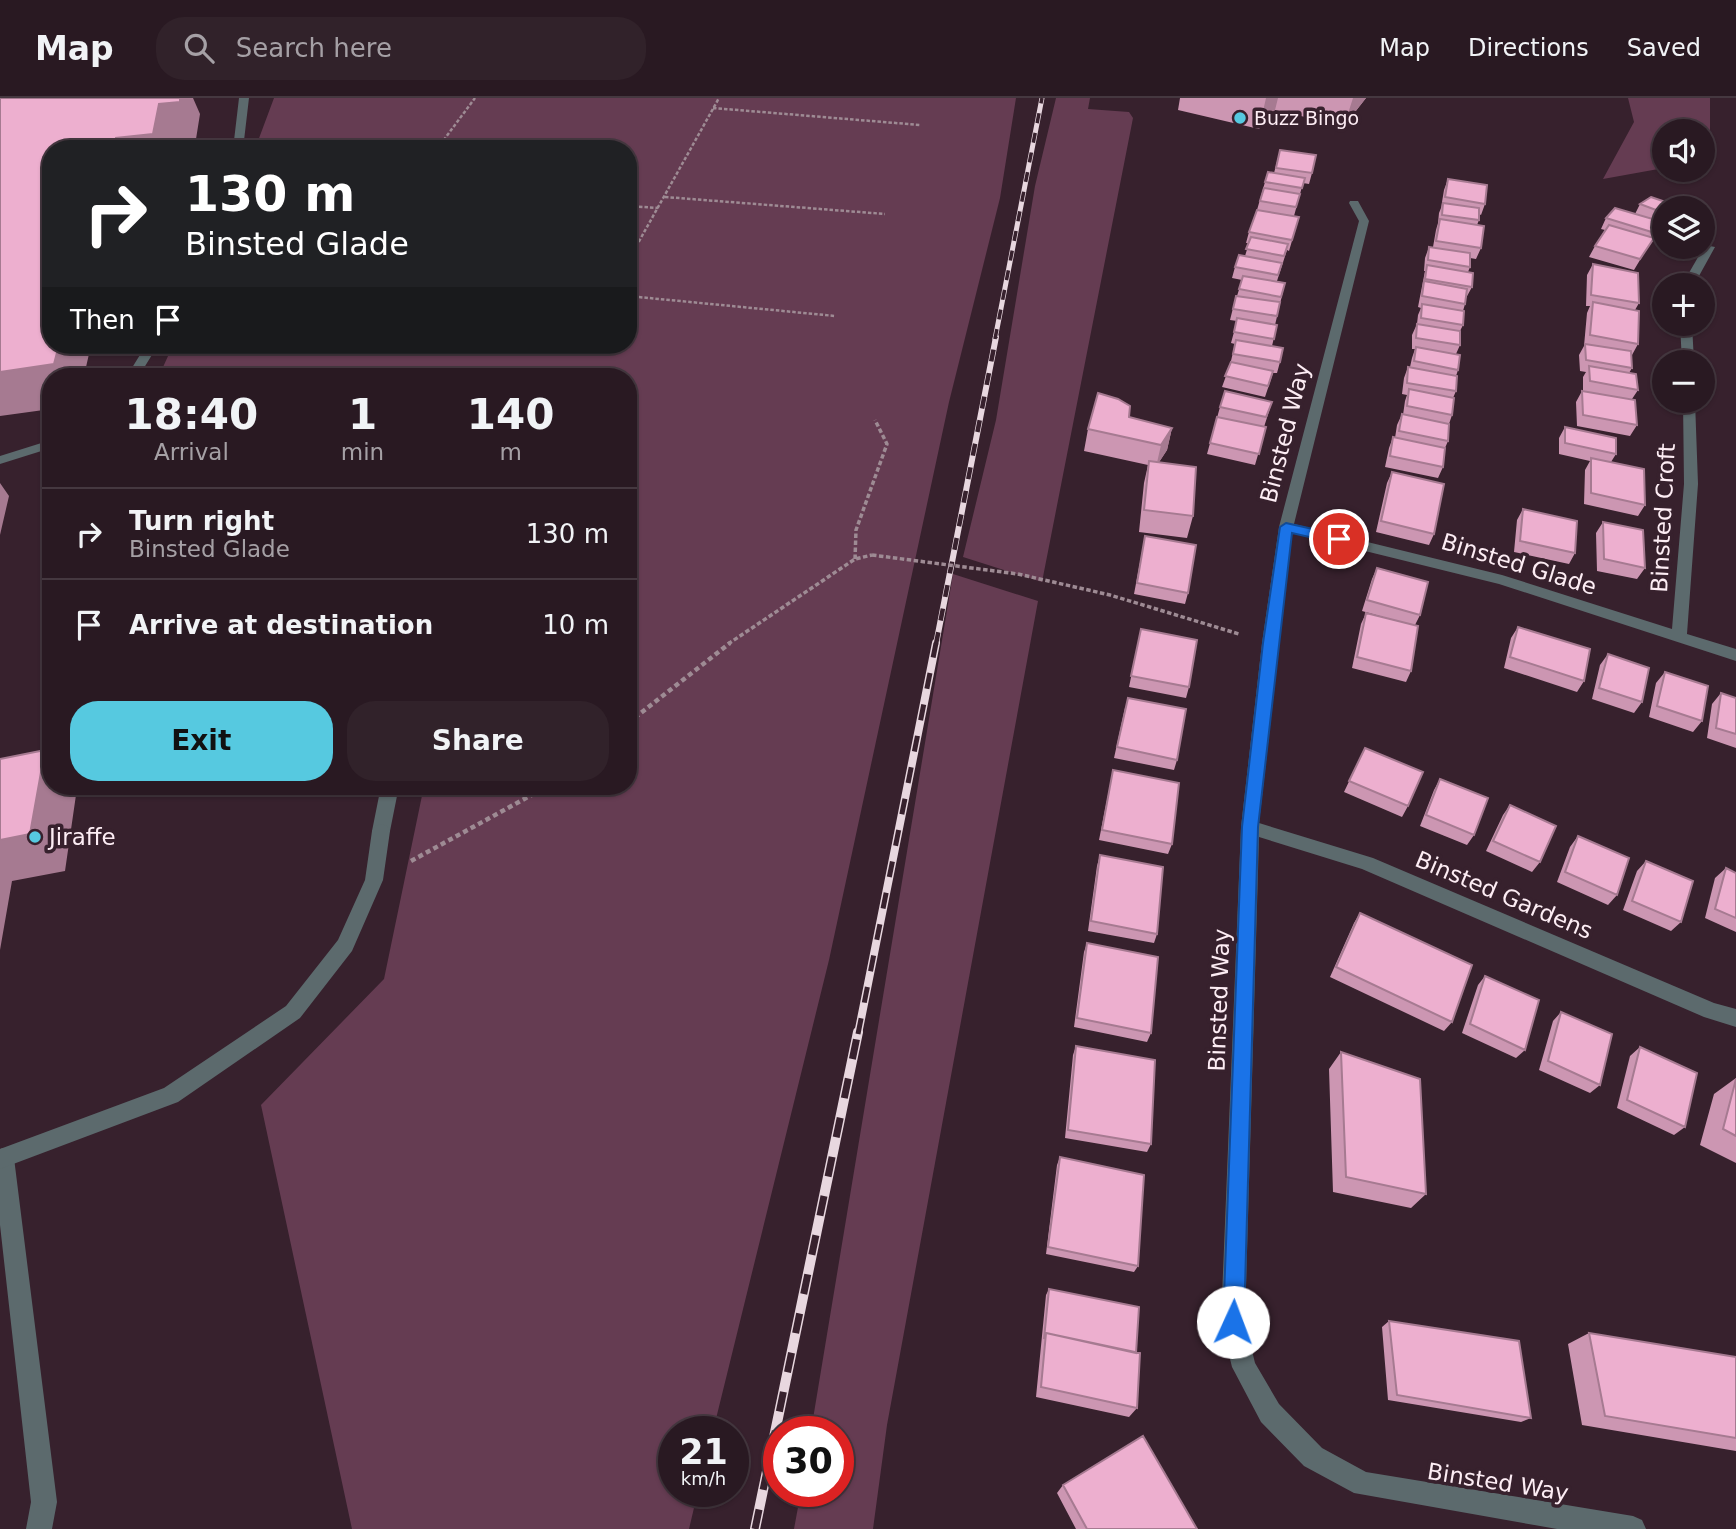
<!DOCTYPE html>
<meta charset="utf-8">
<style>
:root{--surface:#291922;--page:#31222a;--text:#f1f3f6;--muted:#a5a0a5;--line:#453840;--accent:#56c9e0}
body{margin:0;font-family:"DejaVu Sans",sans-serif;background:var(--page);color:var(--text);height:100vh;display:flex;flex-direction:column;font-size:26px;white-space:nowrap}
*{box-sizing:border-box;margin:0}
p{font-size:23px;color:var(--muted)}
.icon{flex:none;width:38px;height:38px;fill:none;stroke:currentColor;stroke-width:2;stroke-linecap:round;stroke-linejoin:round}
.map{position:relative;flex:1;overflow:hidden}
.side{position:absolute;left:42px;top:270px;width:595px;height:427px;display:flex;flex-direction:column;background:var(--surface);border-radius:28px;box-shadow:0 2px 5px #0004,0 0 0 2px var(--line)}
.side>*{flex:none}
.banner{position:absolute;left:42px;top:42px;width:595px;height:214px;border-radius:28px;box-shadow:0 2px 5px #0004,0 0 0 2px var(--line);background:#202124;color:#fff;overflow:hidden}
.tools{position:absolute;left:1652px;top:21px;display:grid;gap:14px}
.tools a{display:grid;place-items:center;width:63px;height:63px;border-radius:50%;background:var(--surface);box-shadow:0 2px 5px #0004,0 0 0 2px var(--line);font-size:35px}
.speed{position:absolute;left:658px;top:1318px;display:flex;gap:14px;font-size:35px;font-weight:700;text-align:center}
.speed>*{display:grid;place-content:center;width:91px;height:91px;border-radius:50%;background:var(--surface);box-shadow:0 2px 5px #0004,0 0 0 2px var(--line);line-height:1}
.speed small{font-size:18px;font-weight:400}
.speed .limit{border:10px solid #d22;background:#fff;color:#111}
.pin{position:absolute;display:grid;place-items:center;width:60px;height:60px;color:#fff;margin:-30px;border:4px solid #fff;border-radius:50%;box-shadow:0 2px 7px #0007}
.me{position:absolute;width:77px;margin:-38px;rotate:2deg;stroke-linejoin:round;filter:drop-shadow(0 0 5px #0008)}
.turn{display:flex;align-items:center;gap:24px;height:147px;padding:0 28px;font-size:32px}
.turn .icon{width:91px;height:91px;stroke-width:2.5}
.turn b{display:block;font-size:49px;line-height:60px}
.then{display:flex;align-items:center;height:66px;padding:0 28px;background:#0003;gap:14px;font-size:26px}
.eta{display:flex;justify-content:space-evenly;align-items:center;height:119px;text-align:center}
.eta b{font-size:42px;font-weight:600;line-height:49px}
.cta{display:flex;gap:14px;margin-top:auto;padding:14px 28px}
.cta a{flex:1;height:80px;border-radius:28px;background:var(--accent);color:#111;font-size:28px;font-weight:600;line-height:80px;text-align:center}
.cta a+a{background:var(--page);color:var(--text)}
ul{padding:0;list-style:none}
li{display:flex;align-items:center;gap:21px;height:91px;padding:0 28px;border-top:2px solid var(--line)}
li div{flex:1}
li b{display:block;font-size:26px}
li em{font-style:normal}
header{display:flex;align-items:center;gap:42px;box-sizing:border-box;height:98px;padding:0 35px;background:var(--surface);border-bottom:2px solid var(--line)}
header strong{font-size:33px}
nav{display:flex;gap:38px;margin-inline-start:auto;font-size:24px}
.search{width:490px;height:63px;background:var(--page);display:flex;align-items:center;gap:18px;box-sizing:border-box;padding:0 24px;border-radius:28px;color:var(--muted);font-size:26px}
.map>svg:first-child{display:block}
</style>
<header>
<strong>Map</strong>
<div class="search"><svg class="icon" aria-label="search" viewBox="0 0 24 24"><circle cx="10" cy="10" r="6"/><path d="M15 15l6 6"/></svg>Search here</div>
<nav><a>Map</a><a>Directions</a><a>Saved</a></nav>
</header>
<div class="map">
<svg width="1736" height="1431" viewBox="0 0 1736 1431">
<rect width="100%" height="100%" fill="#37212d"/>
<path fill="#653c52" d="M274,0H1016L1000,100L949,304L829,862L713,1333L674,1334V1393H698L689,1431H352L261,1007L384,881L424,688H628V278H159L173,247H628V51H255Z
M1056,0H1090L1088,11L1129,14L1133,20L1042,484L963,459L996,322L1035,88Z
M1628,0H1710V60L1703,61V33H1664V70L1603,81L1634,24Z
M953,476L1038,503L887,1327L873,1431H794L801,1393H838V1334L811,1333Z"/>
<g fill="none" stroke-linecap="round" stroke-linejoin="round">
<path stroke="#9e8b94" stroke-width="2.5" stroke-dasharray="3.5 2" stroke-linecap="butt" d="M713,10L920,27
M437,51L475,0
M665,99L885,116
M628,108L658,110
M628,163L719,0
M628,198L835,218"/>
<path stroke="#9e8b94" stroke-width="3.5" stroke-dasharray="4.5 2.5" stroke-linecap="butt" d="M855,461L856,432L887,346L875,322
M1018,476L1110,497L1239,536
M728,546L855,461L872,457"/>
<path stroke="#9e8b94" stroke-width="4.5" stroke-dasharray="5 3.5" stroke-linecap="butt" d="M628,625L730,545
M411,763L548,688"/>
<path fill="#5c6a6d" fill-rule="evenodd" d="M239,0H249L243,51H233Z
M146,247H158L139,278H127Z
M51,342V350L0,366V358Z
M381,688H399L390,733L387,738H375L372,733Z
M3,1050L11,1053L14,1060L57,1404L52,1431H26L31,1404L0,1127V1051Z"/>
<path fill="#5c6a6d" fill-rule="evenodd" d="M1350,103H1358L1369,123L1294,426L1502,477L1672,531L1684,386L1683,303H1695L1698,386L1687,536L1736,551V563L1499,486L1292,435L1259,725L1373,760L1714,905L1736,911V929L1704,919L1362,771L1259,739L1245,1224L1255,1265L1279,1306L1322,1350L1366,1374L1633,1418L1642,1422L1646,1431H1557L1354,1395L1304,1368L1261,1324L1232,1269L1221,1224L1241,729L1262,545L1279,429L1359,123L1349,105Z
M1705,147L1715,149L1694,187H1682Z
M1680,226H1692L1694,264H1682Z
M381,726L387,728L390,733L383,782L352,853L300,920L178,1004L0,1071V1051L164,990L286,908L338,842L365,782L372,733L375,728Z"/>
<g stroke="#e8d7df" stroke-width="5">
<path id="rail-far3" d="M995,241L1042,0"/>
</g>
<g stroke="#e8d7df" stroke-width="6">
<path id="rail-far2" d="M936,546L996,239"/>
</g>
<g stroke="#e8d7df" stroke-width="8">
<path id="rail-far1" d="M858,936L936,545"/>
</g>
<g stroke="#e8d7df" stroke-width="10">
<path id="rail" d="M755,1431L858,934"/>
</g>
<use href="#rail-far3" stroke="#37212d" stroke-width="3.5" stroke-dasharray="10" stroke-linecap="butt"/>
<use href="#rail-far2" stroke="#37212d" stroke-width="4.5" stroke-dasharray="12" stroke-linecap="butt"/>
<use href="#rail-far1" stroke="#37212d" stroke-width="5" stroke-dasharray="16" stroke-linecap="butt"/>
<use href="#rail" stroke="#37212d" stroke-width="7" stroke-dasharray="20" stroke-linecap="butt"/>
<path stroke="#9e8b94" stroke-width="3.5" stroke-dasharray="4.5 2.5" stroke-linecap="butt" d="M872,457L1018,476"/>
</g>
<path fill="#cc96b2" d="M1180,0H1366L1344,28L1275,12L1259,31L1178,12Z
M1280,52L1312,75L1309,86L1303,85L1294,118L1299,119L1289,153L1287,152L1277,183L1285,185L1275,227H1277L1272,248L1280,264L1277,275H1273L1265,299L1222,289L1230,267L1235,246L1231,245L1237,223L1230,222L1236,198H1237L1242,182L1232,180L1235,169L1245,158L1249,145H1246L1249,134L1257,112L1265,84L1274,75Z
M1448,81L1485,106L1481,117L1479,116V122L1477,127L1481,150L1476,161L1470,160V169L1468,174L1472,189L1466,200L1465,206L1463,213V227L1460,233V247L1456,256L1458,272L1456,278V293L1453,300L1452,317L1449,326L1448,343L1445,350L1443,369L1438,380L1385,369L1389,350L1393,339L1395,340L1397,327L1402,316L1403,317L1405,303L1407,297L1402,296L1404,280L1408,269H1410L1412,260L1415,251H1412V237L1417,226L1418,217L1421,210L1418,209L1425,173H1424L1425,160L1429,149H1433L1436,132L1438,125L1439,115L1441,110L1444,92Z
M1640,106L1664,110V128L1661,127L1634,172L1589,159L1595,148L1605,132L1601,131L1606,120L1635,116Z
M1593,166L1639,205L1635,212L1638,246L1632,257H1631L1632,270L1629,275L1638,292L1632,301L1637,327L1630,338L1577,328L1576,304L1582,293H1583V279L1586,274L1580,273L1579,257L1584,248L1587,215L1590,208H1586L1587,177Z
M1272,304L1264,329H1266L1255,367L1207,356L1220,309Z
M1129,319L1172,330L1167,352L1159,364L1193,418L1187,440L1139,434L1144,385L1148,367L1084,353L1088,331Z
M1565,329L1616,356L1611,364L1645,407L1638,418L1584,406L1585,372L1590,363L1559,356V340Z
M1392,374L1434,436L1429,447L1376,434L1387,385Z
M1523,411L1575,455L1569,466L1514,454L1517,422Z
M1603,424L1645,470L1637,481L1597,473L1596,435Z
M1145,438L1188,495L1185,506L1134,496Z
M1377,470L1420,517L1415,527L1411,573L1406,584L1352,570L1361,526L1366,515L1401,524L1362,513L1372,481Z
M1518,529L1584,583L1577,594L1504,570L1511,540Z
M1141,531L1189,589L1186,600L1129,589Z
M1608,556L1642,604L1634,615L1592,601L1600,567Z
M1665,574L1702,623L1693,634L1649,619L1656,585Z
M1721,595L1736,600V650L1707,640L1712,606Z
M1125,610L1177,662L1174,672L1114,660Z
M1365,650L1408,708L1402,719L1344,694Z
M1113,672L1172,746L1168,756L1099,742Z
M1440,681L1474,737L1467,747L1420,728L1434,692Z
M1510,707L1540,764L1532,774L1486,753L1503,717Z
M1578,738L1617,797L1608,807L1557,784L1570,749Z
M1100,757L1157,836L1154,845L1088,833L1097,768Z
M1646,763L1681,824L1671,833L1623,812L1637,773Z
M1726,770L1736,775V834L1705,820L1715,780Z
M1360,815L1452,924L1444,933L1330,879L1354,825Z
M1087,845L1151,935L1147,944L1074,929L1084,854Z
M1485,878L1525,952L1516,960L1462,935L1478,887Z
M1561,914L1600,987L1590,995L1539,972L1553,923Z
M1076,948L1151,1046L1147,1054L1065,1040L1073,957Z
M1640,949L1685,1029L1674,1037L1617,1010L1630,958Z
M1341,954L1426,1096L1411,1110L1333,1094L1329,971Z
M1736,980V1065L1700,1047L1714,996Z
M1060,1059L1138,1168L1134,1174L1046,1156L1057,1067Z
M1049,1191L1136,1255L1137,1310L1129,1319L1036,1299L1046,1197Z
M1389,1223L1531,1320L1521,1324L1388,1302L1382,1229Z
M1589,1235L1736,1259V1353L1582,1327L1568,1246Z
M1063,1387L1197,1431H1076L1057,1395Z"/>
<path fill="#a67a91" d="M173,0H193L200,16L196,41L175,43L174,51H114L116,40L159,6Z
M1266,0H1278L1275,12L1259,31Z
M1353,0H1366L1344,28Z
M59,247H91L84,278H51V311L0,318V274Z
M1172,330L1167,352L1156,369L1161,347Z
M0,385L9,398L0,437Z
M45,652L51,659V688H75L77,690L65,773L12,783L0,852V742Z"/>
<path fill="#edafcf" stroke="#a67a91" stroke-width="2" d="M0,0H180V4L159,6L153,36L116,40L114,51H51V247H59L54,266L0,274Z
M1280,52L1316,57L1312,75L1276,70Z
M1268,74L1305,80L1302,90L1265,84Z
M1448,81L1487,87L1485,106L1445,99Z
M1264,90L1300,96L1296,109L1260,103Z
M1651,99L1683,110H1664V115L1640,106Z
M1443,105L1479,110V122L1442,117Z
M1615,110L1663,124L1655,135L1606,120Z
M1257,112L1299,119L1292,142L1249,134Z
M1440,121L1484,128L1481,150L1436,143Z
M1609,127L1654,140L1640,161L1595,148Z
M1251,139L1288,146L1284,158L1246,151Z
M1429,149L1470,155V169L1428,162Z
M1239,157L1282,165L1278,177L1235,169Z
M1593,166L1638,175L1639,205L1591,197Z
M1427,167L1473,175L1472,189L1425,181Z
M1243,178L1285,185L1281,199L1239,191Z
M1424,183L1467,191L1465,206L1422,198Z
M1236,198L1280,204L1277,218L1233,211Z
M1593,204L1639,213L1638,246L1590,237Z
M1422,206L1464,213L1463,227L1421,220Z
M1237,220L1277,227L1274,241L1234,234Z
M1417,226L1460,233V247L1416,240Z
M1236,242L1283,250L1280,264L1233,256Z
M1585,246L1631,253L1632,270L1586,262Z
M1416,249L1460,257L1458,272L1414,263Z
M1231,264L1273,273L1268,288L1225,278Z
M1589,268L1636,276L1638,292L1590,283Z
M1408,269L1457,278L1456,293L1407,285Z
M1409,291L1454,300L1452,317L1407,308Z
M1225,293L1272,304L1266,319L1220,309Z
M1582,293L1635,302L1637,327L1583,317Z
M1098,295L1118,301L1130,308L1129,319L1172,330L1161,347L1088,331Z
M1402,316L1449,326L1448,343L1399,333Z
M1217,319L1266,329L1259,356L1210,345Z
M1565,329L1616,340V356L1565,345Z
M1393,339L1445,350L1443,369L1390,358Z
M1591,360L1644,371L1645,407L1591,395Z
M1149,363L1196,369L1193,418L1144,412Z
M1392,374L1444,386L1434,436L1381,423Z
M1523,411L1577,423L1575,455L1520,443Z
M1603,424L1643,432L1645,470L1604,461Z
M1145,438L1196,447L1188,495L1137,485Z
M1377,470L1428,484L1420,517L1367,502Z
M1366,515L1418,528L1411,573L1357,559Z
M1518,529L1590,551L1584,583L1510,559Z
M1141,531L1197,542L1189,589L1131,578Z
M1608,556L1649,570L1642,604L1599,590Z
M1665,574L1708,588L1702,623L1657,608Z
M1721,595L1736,600V636L1716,630Z
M1128,600L1186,611L1177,662L1117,649Z
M1365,650L1423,674L1408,708L1349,683Z
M45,652L30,736L0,742V661Z
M1113,672L1179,685L1172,746L1102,732Z
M1440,681L1488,700L1474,737L1426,717Z
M1510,707L1556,728L1540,764L1493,743Z
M1578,738L1629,760L1617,797L1565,774Z
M1100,757L1163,769L1157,836L1091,823Z
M1646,763L1693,783L1681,824L1632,803Z
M1726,770L1736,775V820L1715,811Z
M1360,815L1472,867L1452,924L1336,869Z
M1087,845L1158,859L1151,935L1077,920Z
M1485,878L1539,902L1525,952L1470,926Z
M1561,914L1612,936L1600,987L1548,963Z
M1076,948L1155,962L1151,1046L1068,1032Z
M1640,949L1697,975L1685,1029L1627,1002Z
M1341,954L1420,981L1426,1096L1346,1079Z
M1736,981V1038L1723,1031Z
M1060,1059L1144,1077L1138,1168L1048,1149Z
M1049,1191L1139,1209L1136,1255L1046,1235L1044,1241Z
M1389,1223L1519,1243L1531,1320L1397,1297Z
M1046,1235L1140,1255L1137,1310L1041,1289Z
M1589,1235L1736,1259V1340L1605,1318Z
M1143,1338L1197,1431H1087L1063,1387Z"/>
<path fill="#1a73e8" stroke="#114b97" stroke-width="2" d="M1286,425L1344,438L1346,441L1339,446L1292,435L1258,729L1244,1224L1241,1231L1233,1234L1226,1231L1223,1224L1242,729L1263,545L1280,429Z"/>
<g fill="#56c9e0" stroke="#37212d" stroke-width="2.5">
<circle cx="1240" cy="20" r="7"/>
<circle cx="35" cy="739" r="7"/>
</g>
<g text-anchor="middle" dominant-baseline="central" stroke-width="7" stroke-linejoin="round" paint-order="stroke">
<g font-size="19" fill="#fdedf4" stroke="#37212d" text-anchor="start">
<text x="1254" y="20">Buzz Bingo</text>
</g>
<g font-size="23" fill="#fdedf4" stroke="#37212d">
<text transform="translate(1285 335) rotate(-76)">Binsted Way</text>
<text transform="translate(1663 420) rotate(-87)">Binsted Croft</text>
<text transform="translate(1519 466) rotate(17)">Binsted Glade</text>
<text transform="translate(1504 797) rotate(23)">Binsted Gardens</text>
<text transform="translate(1219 902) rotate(-88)">Binsted Way</text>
<text transform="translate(1498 1384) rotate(9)">Binsted Way</text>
</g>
<g font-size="23" fill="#fdedf4" stroke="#37212d" text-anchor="start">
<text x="49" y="739">Jiraffe</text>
</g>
</g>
</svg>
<div class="tools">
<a><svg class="icon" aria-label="sound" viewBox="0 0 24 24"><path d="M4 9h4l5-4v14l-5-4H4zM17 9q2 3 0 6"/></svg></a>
<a><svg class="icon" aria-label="layers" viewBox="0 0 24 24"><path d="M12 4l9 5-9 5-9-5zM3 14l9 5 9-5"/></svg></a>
<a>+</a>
<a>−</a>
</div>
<div class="speed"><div>21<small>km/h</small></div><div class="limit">30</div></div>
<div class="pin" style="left:1339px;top:441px;background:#d93025"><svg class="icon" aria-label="arrive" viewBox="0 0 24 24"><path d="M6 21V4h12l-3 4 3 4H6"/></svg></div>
<svg class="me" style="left:1233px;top:1224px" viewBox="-20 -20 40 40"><circle r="19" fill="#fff"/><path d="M0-13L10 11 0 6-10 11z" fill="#1a73e8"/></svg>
<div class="banner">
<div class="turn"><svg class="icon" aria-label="right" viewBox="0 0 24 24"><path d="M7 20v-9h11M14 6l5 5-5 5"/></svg><div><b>130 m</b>Binsted Glade</div></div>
<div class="then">Then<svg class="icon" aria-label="arrive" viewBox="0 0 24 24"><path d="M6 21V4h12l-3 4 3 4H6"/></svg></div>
</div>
<section class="side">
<div class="eta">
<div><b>18:40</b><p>Arrival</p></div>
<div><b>1</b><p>min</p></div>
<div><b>140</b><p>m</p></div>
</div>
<ul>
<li><svg class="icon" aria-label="right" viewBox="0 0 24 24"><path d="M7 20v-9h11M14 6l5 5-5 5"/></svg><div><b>Turn right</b><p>Binsted Glade</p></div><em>130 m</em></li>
<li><svg class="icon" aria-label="arrive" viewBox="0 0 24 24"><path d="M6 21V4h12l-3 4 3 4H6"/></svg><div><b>Arrive at destination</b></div><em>10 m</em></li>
</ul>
<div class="cta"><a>Exit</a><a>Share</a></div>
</section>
</div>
